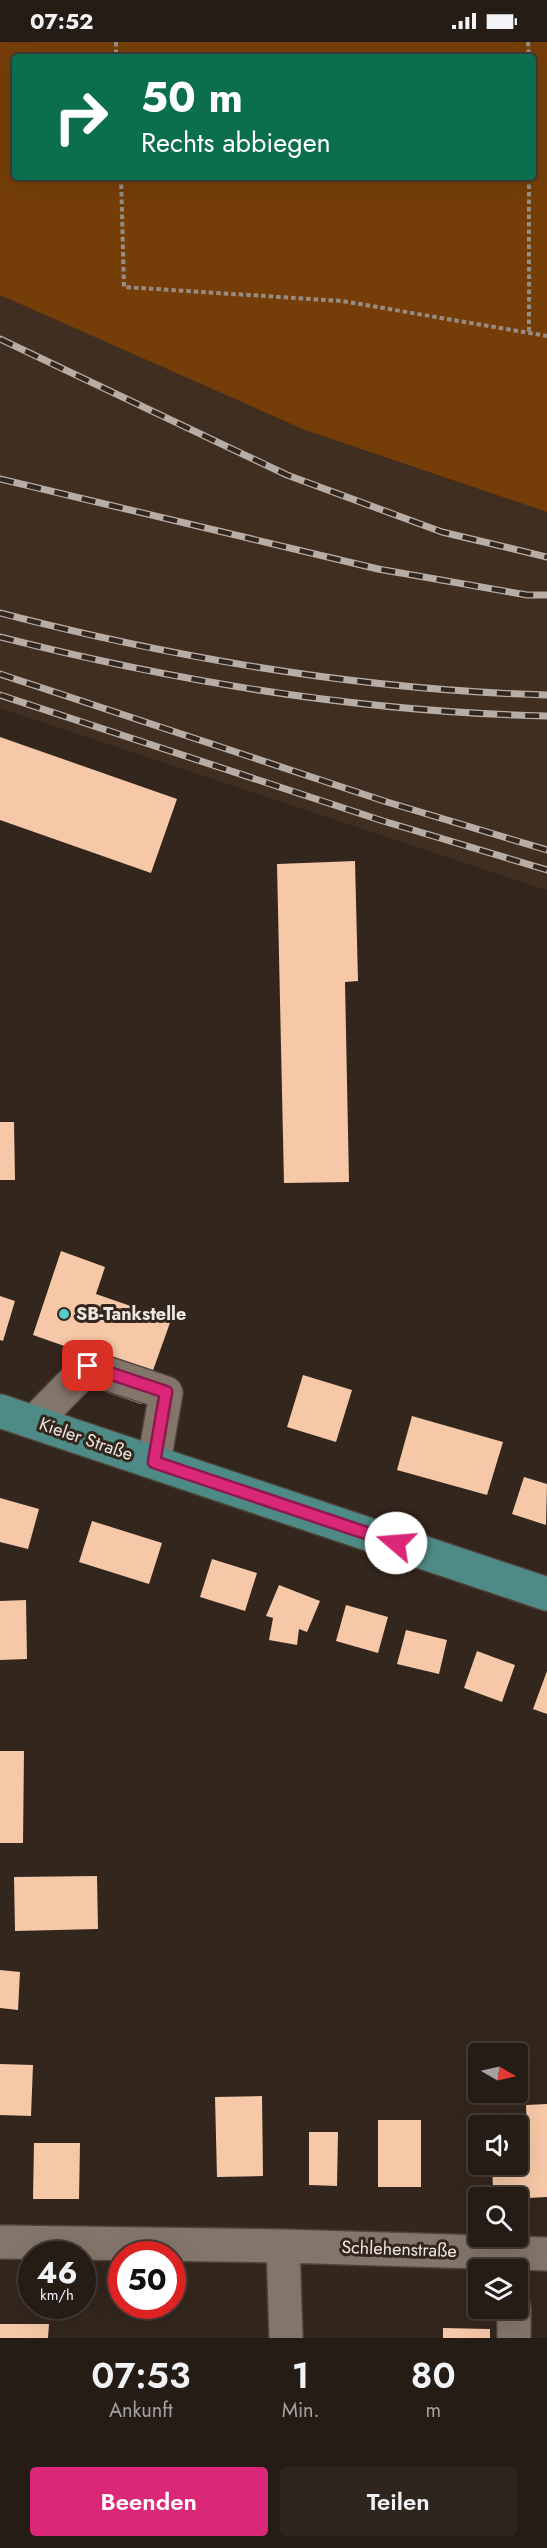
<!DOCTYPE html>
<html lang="de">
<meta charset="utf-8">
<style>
:root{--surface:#261c16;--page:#2e251f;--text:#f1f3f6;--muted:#a4a1a1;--line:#423a35;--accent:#db2777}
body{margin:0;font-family:Jost,sans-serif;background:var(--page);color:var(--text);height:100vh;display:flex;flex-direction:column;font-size:22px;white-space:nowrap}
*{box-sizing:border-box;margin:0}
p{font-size:20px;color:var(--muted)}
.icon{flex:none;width:33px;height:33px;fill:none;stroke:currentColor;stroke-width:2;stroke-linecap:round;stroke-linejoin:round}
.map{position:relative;height:2296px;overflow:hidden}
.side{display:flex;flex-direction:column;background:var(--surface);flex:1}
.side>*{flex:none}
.top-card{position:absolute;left:12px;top:12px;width:524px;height:126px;border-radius:6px;box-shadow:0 6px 24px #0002,0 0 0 2px var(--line);background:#0b6e4f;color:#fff;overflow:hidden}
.needle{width:39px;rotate:99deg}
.tools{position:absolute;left:468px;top:2001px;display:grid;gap:12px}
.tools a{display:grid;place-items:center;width:60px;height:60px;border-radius:6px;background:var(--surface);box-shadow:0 6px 24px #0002,0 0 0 2px var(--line);font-size:30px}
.speed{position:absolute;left:18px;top:2199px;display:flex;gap:12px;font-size:30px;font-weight:700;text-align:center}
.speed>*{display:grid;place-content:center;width:78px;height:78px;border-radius:50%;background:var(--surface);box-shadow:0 6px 24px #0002,0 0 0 2px var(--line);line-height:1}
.speed small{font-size:15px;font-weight:400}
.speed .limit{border:9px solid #d22;background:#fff;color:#111}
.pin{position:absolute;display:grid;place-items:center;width:51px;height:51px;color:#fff;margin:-26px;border-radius:12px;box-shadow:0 3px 9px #0006}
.me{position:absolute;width:66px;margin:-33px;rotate:288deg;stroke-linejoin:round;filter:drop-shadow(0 0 4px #0008)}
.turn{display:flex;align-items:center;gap:21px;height:126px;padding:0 30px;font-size:27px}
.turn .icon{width:78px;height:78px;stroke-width:2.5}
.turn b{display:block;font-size:42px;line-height:51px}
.eta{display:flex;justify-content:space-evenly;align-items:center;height:102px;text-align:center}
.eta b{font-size:36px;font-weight:600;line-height:42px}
.button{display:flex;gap:12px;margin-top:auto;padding:12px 30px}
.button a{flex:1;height:69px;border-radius:6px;background:var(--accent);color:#fff;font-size:24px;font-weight:600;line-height:69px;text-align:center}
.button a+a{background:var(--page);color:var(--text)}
.status{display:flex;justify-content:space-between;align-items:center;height:42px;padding:0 30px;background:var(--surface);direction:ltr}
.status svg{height:16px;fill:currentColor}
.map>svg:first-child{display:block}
</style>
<div class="status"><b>07:52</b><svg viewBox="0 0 49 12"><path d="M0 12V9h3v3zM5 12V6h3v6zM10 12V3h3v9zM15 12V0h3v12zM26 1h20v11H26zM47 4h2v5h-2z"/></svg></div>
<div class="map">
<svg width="547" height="2296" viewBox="0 0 547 2296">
<rect width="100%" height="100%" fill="#33261d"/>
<path fill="#402e21" d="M0,253L305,388L547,470V848L0,666Z"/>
<path fill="#753e08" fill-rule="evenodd" d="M0,0H547V470L305,388L0,253ZM15,15H532V135H15Z"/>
<path fill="#f6c8a7" d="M0,695L177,757L151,831L0,778Z
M355,819L358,939L345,940L349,1140L284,1141L277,822Z
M0,1080H14L15,1138H0Z
M61,1209L105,1225L96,1252L171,1278L141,1362L60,1334L70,1306L33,1293Z
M0,1254L15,1259L3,1299L0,1298Z
M303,1333L352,1348L336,1400L287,1385Z
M412,1374L503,1400L487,1453L397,1428Z
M524,1435L547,1442L546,1483L512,1472Z
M0,1456L39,1467L28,1507L0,1500Z
M92,1479L162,1501L149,1542L79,1520Z
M212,1517L257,1531L245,1569L200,1555Z
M279,1543L320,1559L307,1590L299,1587L297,1603L269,1598L273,1576L266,1574Z
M26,1558L27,1617L0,1618V1559Z
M346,1563L388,1575L378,1611L336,1599Z
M406,1588L447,1598L439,1632L397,1622Z
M477,1609L515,1623L502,1660L464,1646Z
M547,1629V1672L533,1667Z
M0,1709H24L23,1801H0Z
M97,1834L98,1887L15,1889L14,1835Z
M0,1928L20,1930L18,1968L0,1966Z
M0,2022L33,2023L31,2074L0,2073Z
M262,2054L263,2134L217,2135L215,2055Z
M547,2062V2155L529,2156L528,2145L493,2146L492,2122H518V2093H527L526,2063Z
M378,2078H421V2145H378Z
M309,2090H338L337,2144L309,2143Z
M34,2101H80L79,2157H33Z
M0,2282H49L48,2296H0Z
M443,2286L490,2287V2296H443Z"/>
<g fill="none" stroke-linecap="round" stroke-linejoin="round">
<g stroke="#4d433b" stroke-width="36">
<path id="minor" d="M34,1380L88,1325L166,1351L154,1420
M0,2200L283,2204L547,2212
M283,2204L286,2296
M514,2296V2266"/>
</g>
<g stroke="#4d433b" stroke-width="36">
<path id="major" d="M0,1369L547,1552"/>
</g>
<path stroke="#968c84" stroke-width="4" stroke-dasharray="4.5 3" stroke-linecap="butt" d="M116,0V15
M528,0L529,15
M121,135L124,245L342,259L547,294
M529,135V290"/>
<use href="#minor" stroke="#83756a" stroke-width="33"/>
<use href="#major" stroke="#4f8b86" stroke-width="33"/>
<g stroke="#b7ada7" stroke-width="7">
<path id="rail" d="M0,297L287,433L442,490L547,515
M0,437L378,527L527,553H547
M0,571C178,617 363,648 547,653
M0,595C177,640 364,670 547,674
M0,632L387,760L547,808
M0,653L383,779L547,828"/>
</g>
<use href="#rail" stroke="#33261d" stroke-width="4.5" stroke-dasharray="14" stroke-linecap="butt"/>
</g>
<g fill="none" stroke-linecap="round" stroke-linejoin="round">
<g stroke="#8e194d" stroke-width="15">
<path id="route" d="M88,1324L166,1350L154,1420L396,1501"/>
</g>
<use href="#route" stroke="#db2777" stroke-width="10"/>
</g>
<circle fill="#53cdcb" stroke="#33261d" stroke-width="2" cx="64" cy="1272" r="6"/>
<g text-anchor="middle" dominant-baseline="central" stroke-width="6" stroke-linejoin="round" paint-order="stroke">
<g font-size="18" font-weight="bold" fill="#eee6e0" stroke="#33261d" text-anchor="start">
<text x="76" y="1272">SB-Tankstelle</text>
</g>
<g font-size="18" fill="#eee6e0" stroke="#33261d">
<text transform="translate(86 1397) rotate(19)">Kieler Straße</text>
<text transform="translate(399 2207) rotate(2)">Schlehenstraße</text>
</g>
</g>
</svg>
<div class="tools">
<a><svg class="needle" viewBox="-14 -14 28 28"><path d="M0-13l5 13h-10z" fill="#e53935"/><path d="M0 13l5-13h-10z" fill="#a4a1a1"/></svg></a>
<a><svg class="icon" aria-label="sound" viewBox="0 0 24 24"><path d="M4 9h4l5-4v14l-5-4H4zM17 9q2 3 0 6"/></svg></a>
<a><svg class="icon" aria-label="search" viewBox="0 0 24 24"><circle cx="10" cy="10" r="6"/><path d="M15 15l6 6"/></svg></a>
<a><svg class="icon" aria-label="layers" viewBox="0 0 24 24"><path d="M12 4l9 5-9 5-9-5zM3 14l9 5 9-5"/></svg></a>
</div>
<div class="speed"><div>46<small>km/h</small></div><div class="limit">50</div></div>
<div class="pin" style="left:88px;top:1324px;background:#d93025"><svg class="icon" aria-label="arrive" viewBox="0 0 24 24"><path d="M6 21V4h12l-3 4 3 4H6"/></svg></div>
<svg class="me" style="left:396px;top:1501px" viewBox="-20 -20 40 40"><circle r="19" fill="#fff"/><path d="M0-13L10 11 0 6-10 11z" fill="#db2777"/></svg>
<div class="top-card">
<div class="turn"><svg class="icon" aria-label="right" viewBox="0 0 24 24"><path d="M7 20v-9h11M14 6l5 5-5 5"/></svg><div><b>50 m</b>Rechts abbiegen</div></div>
</div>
</div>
<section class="side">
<div class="eta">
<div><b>07:53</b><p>Ankunft</p></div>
<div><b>1</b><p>Min.</p></div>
<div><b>80</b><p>m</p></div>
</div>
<div class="button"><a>Beenden</a><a>Teilen</a></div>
</section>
